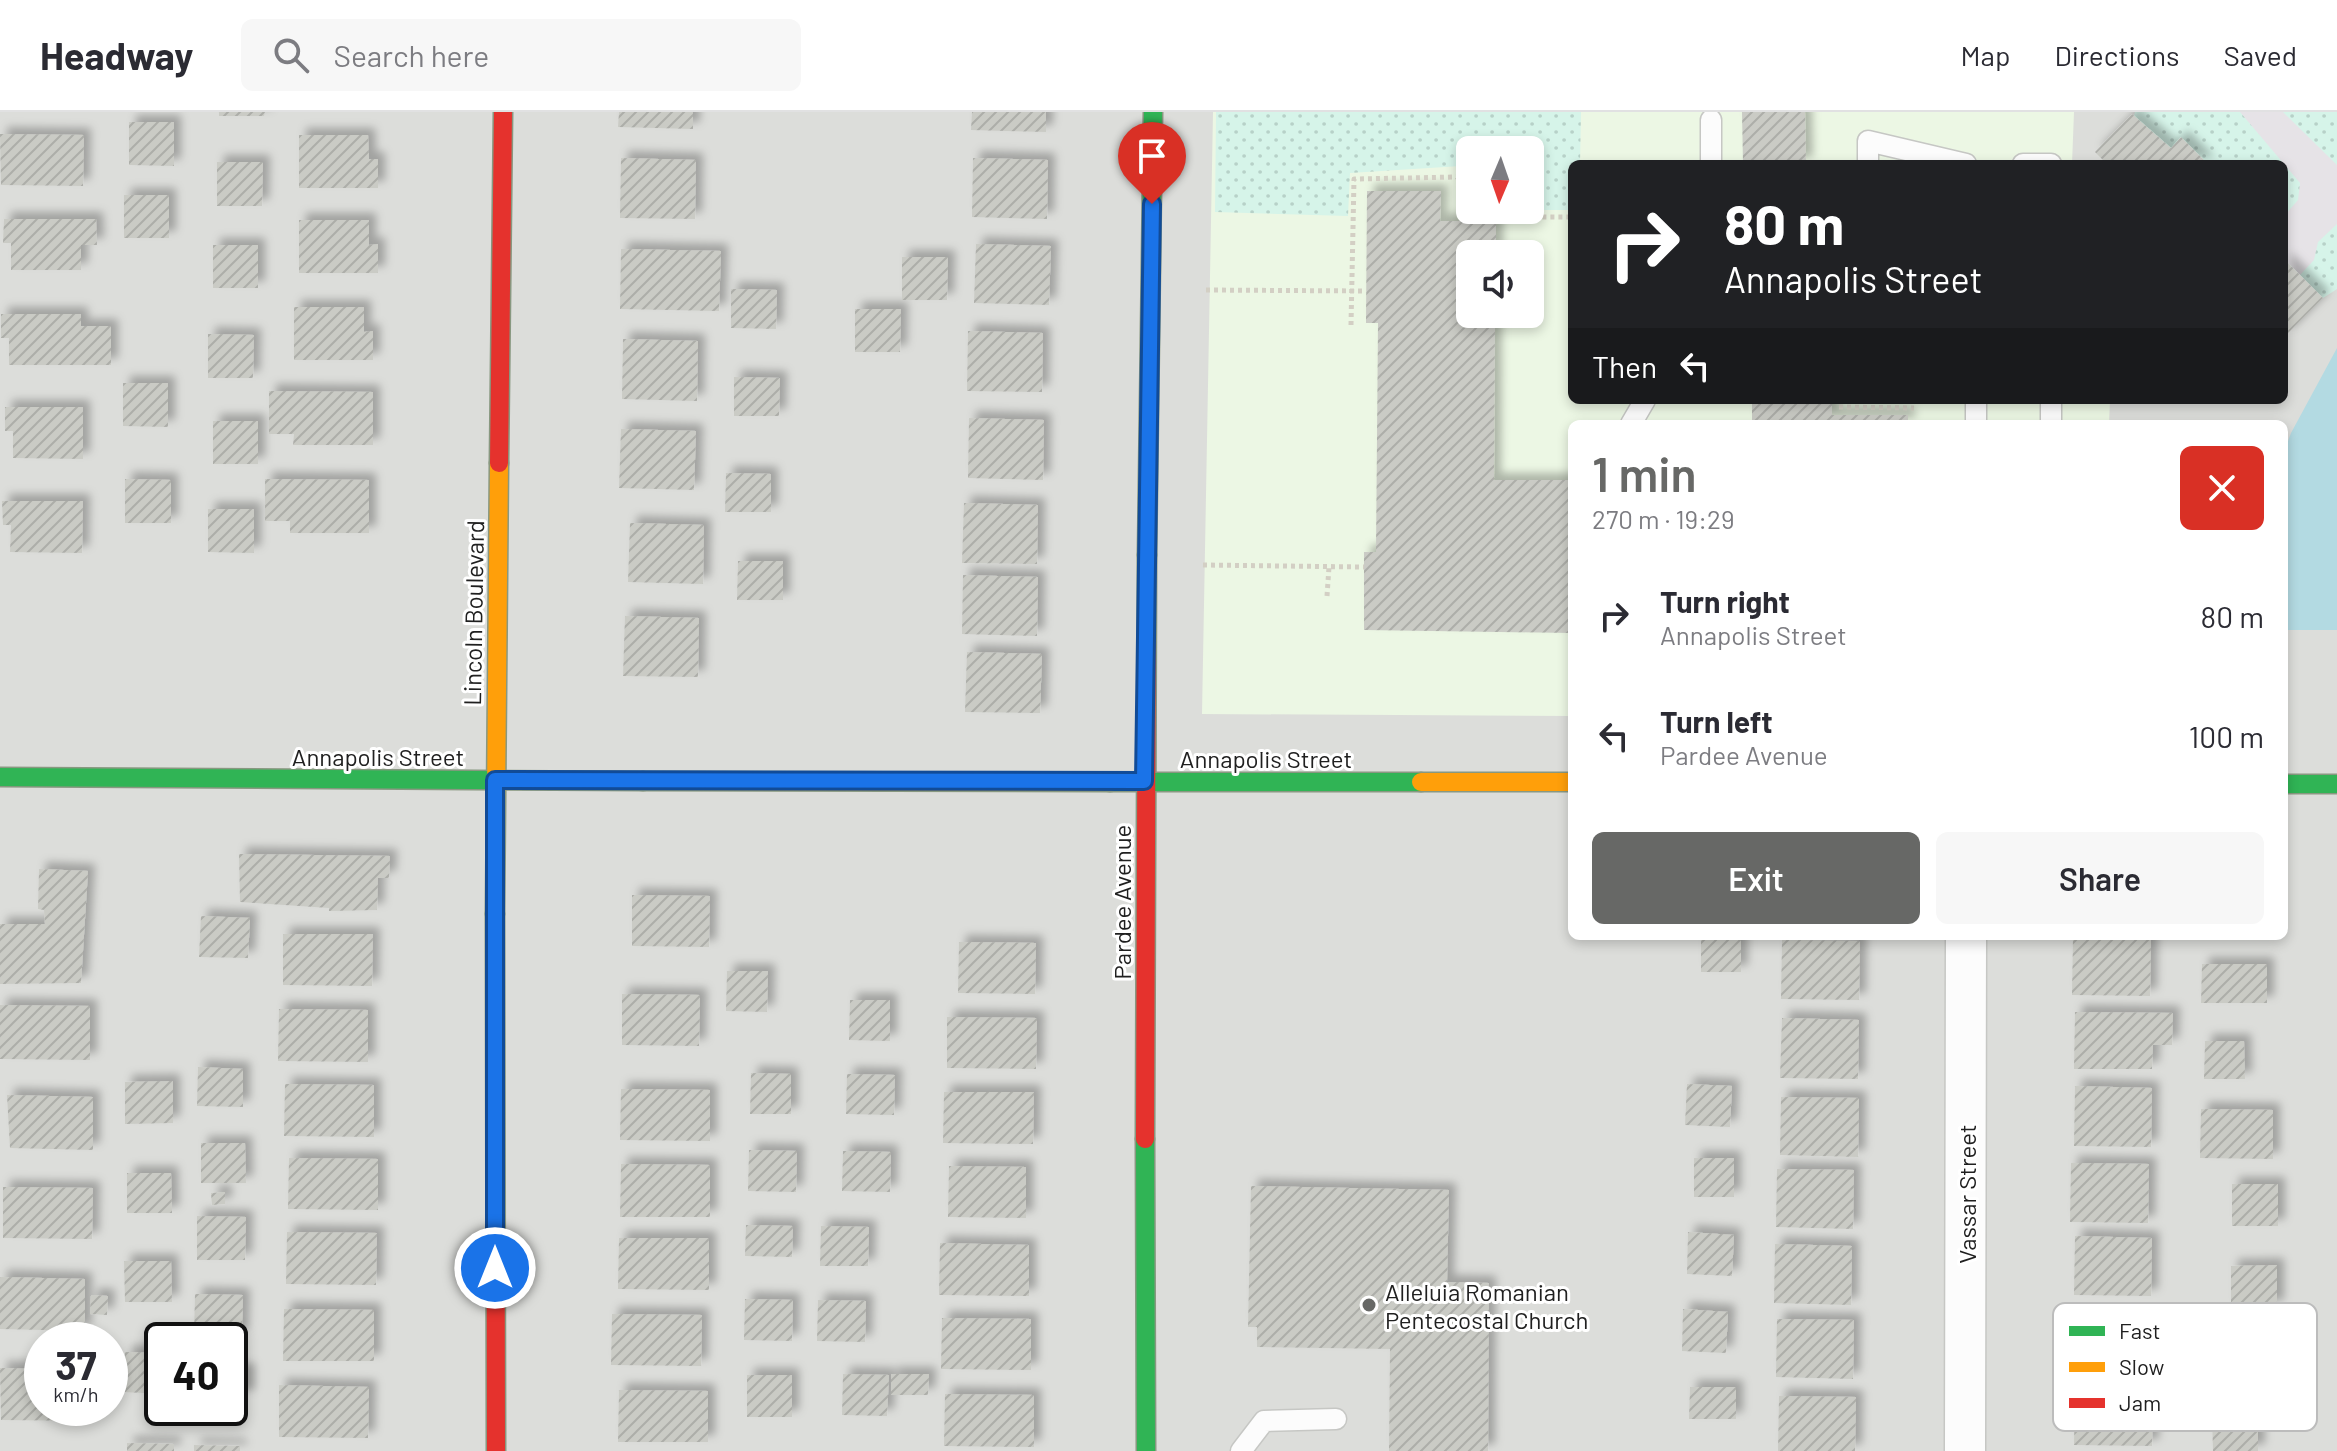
<!DOCTYPE html>
<meta charset="utf-8">
<style>
:root{--surface:#fff;--page:#f7f7f7;--text:#2b2b33;--muted:#7c7c81;--line:#e1e1e2;--accent:#676866}
body{margin:0;font-family:Barlow,sans-serif;background:var(--page);color:var(--text);height:100vh;display:flex;flex-direction:column;font-size:30px;white-space:nowrap}
*{box-sizing:border-box;margin:0}
p{font-size:26px;color:var(--muted)}
.icon{flex:none;width:44px;height:44px;fill:none;stroke:currentColor;stroke-width:2;stroke-linecap:round;stroke-linejoin:round}
.map{position:relative;flex:1;overflow:hidden}
.details{position:absolute;left:1568px;top:308px;width:720px;height:520px;display:flex;flex-direction:column;background:var(--surface);border-radius:12px;box-shadow:0 4px 12px #0003}
.details>*{flex:none}
.top-card{position:absolute;left:1568px;top:48px;width:720px;height:244px;border-radius:12px;box-shadow:0 4px 12px #0003;background:#202124;color:#fff;overflow:hidden}
.needle{width:52px;rotate:182deg}
.fabs{position:absolute;left:1456px;top:24px;display:grid;gap:16px}
.fabs a{display:grid;place-items:center;width:88px;height:88px;border-radius:12px;background:var(--surface);box-shadow:0 4px 12px #0003;font-size:40px}
.speed{position:absolute;left:24px;top:1210px;display:flex;gap:16px;font-size:40px;font-weight:700;text-align:center}
.speed>*{display:grid;place-content:center;width:104px;height:104px;border-radius:50%;background:var(--surface);box-shadow:0 4px 12px #0003;line-height:1}
.speed small{font-size:20px;font-weight:400}
.speed .limit{border:4px solid #111;border-radius:12px;background:#fff;color:#111}
.pin{position:absolute;display:grid;place-items:center;width:68px;height:68px;color:#fff;margin:-82px -34px;border-radius:50% 50% 50% 0;rotate:-45deg;box-shadow:0 0 8px #0007}
.pin .icon{rotate:45deg}
.me{position:absolute;width:88px;margin:-44px;rotate:0deg;stroke-linejoin:round;filter:drop-shadow(0 0 6px #0008)}
.turn{display:flex;align-items:center;gap:28px;height:168px;padding:0 24px;font-size:36px}
.turn .icon{width:104px;height:104px;stroke-width:2.5}
.turn b{display:block;font-size:56px;line-height:68px}
.then{display:flex;align-items:center;height:76px;padding:0 24px;background:#0003;gap:16px;font-size:30px}
.round{display:grid;place-items:center;flex:none;width:84px;height:84px;border-radius:12px;background:var(--page)}
.head{display:flex;align-items:center;justify-content:space-between;height:136px;padding:0 24px}
h1{font-size:48px;font-weight:600;line-height:60px;color:var(--accent)}
.button{display:flex;gap:16px;margin-top:auto;padding:16px 24px}
.button a{flex:1;height:92px;border-radius:12px;background:var(--accent);color:#fff;font-size:32px;font-weight:600;line-height:92px;text-align:center}
.button a+a{background:var(--page);color:var(--text)}
ul{padding:0;list-style:none}
li{display:flex;align-items:center;gap:24px;height:120px;padding:0 24px}
li div{flex:1}
li b{display:block;font-size:30px}
li em{font-style:normal}
header{display:flex;align-items:center;gap:48px;box-sizing:border-box;height:112px;padding:0 40px;background:var(--surface);border-bottom:2px solid var(--line)}
header strong{font-size:38px}
nav{display:flex;gap:44px;margin-inline-start:auto;font-size:28px}
.search{width:560px;height:72px;background:var(--page);display:flex;align-items:center;gap:20px;box-sizing:border-box;padding:0 28px;border-radius:12px;color:var(--muted);font-size:30px}
.map>svg:first-child{display:block}
</style>
<header>
<strong>Headway</strong>
<div class="search"><svg class="icon" aria-label="search" viewBox="0 0 24 24"><circle cx="10" cy="10" r="6"/><path d="M15 15l6 6"/></svg>Search here</div>
<nav><a>Map</a><a>Directions</a><a>Saved</a></nav>
</header>
<div class="map">
<svg width="2337" height="1339" viewBox="0 0 2337 1339">
<defs>
<pattern id="park-dots" width="8" height="8" patternUnits="userSpaceOnUse" patternTransform="scale(2)"><rect width="8" height="8" fill="#d6f4e9"/><path d="M2 2h.1M6 6h.1" fill="none" stroke="#b7d1c8" stroke-width="1.8" stroke-linecap="round"/></pattern>
<pattern id="building-hatch" width="6" height="6" patternUnits="userSpaceOnUse" patternTransform="scale(2)"><rect width="6" height="6" fill="#cacbc5"/><path d="M-1 1l2-2M0 6l6-6M5 7l2-2" fill="none" stroke="#adaea9"/></pattern>
<filter id="shadow"><feDropShadow dx="7" dy="-7" stdDeviation="4" flood-color="#0004"/></filter>
</defs>
<rect width="100%" height="100%" fill="#eceee8"/>
<path fill="#dcddda" fill-rule="evenodd" d="M0,0H2337V1339H0ZM1470,38H1530V98H1470ZM1572,52H2284V288H1572ZM1470,142H1530V202H1470ZM1572,312H2284V824H1572ZM42,1228H110V1296H42ZM162,1228H230V1296H162Z"/>
<path fill="#ecf7e4" fill-rule="evenodd" d="M1213,0H2074L2072,52H1572V288H2110L2109,312H1572V604L1202,602ZM1470,38H1530V98H1470ZM1470,142H1530V202H1470Z"/>
<path fill="url(#park-dots)" d="M1216,0H1581L1580,52H1572V98H1492H1530V38H1470V67L1461,54L1350,61L1348,104L1215,100Z
M2135,0H2337V177L2323,186L2284,147V52H2183L2134,4Z"/>
<path fill="#b3dae2" d="M2337,236V518H2284V340L2291,321Z"/>
<path fill="#e6e3e7" d="M2240,0H2283L2337,53V112L2318,130L2314,148L2300,163L2284,147V104L2298,88L2300,71Z"/>
<path fill="url(#building-hatch)" filter="url(#shadow)" d="M219,0H265L264,4H219Z
M619,0H693V17L618,15Z
M972,0H1046V20L971,18Z
M1742,0H1805L1806,52H1743Z
M2132,2L2171,36L2181,25L2208,52H2107L2095,40Z
M129,10H174V54L129,53Z
M0,22L84,23L83,74L1,73Z
M299,23H368L369,47H378V76H299Z
M621,46L696,48L695,107L620,106Z
M973,46L1048,48L1047,107L972,105Z
M217,50H263L262,94H217Z
M1367,79H1441L1440,109H1496V142H1470V202H1495L1494,368H1572V521L1364,518V440H1376L1378,211H1366Z
M124,83H169V126H124Z
M4,107H96L97,133H81V158H11V131H3Z
M299,108H369V133L378,132V161H299Z
M976,132L1051,134L1049,193L974,191Z
M213,133H258V176H213Z
M621,137L721,139L719,199L620,197Z
M902,145H948L947,188H902Z
M2284,147L2323,186L2284,225Z
M731,177L777,178L776,217L731,216Z
M294,195H364V220L373,219V248H294Z
M855,197H901L900,240H855Z
M1,202H81V214H111V253H9V226H1Z
M968,219L1043,221L1042,280L967,279Z
M208,222L254,223L253,266H208Z
M623,227L698,229L697,289L622,287Z
M734,265L780,266L779,304H734Z
M123,271H168V315L123,314Z
M269,279L373,280V333H293L294,322H269Z
M1752,288H1832V303H1908V312H1752Z
M5,295H83V347L13,346V319H5Z
M969,306L1044,308L1043,368L968,366Z
M213,309H258V352H213Z
M621,317L696,319L694,378L619,376Z
M726,361L771,362V400H725Z
M125,367L171,368V411H125Z
M265,367L369,368V421H290V409H265Z
M2,389H83L82,441L10,440L11,413H3Z
M964,391L1038,393L1037,452L962,451Z
M208,397H254V441L208,440Z
M630,411L704,413L703,472L628,470Z
M738,449H783V488H737Z
M963,463L1038,465L1037,524L962,522Z
M625,504L699,506L698,565L623,564Z
M967,540L1042,542L1040,601L965,600Z
M239,742L390,744L389,766H378L377,798L329,799V796L240,790Z
M39,757L88,759L81,871L0,872V812H45L44,798L38,797Z
M632,783L710,784L709,835L632,834Z
M201,804L250,806L248,846L199,845Z
M283,822H373L372,874L283,873Z
M1701,824H1741V860H1701Z
M2073,824L2151,825L2150,884L2072,883Z
M1782,828L1860,829L1859,888L1781,887Z
M959,830L1036,831L1035,882L958,881Z
M2202,852H2267V891H2201Z
M727,859H768L767,900L726,899Z
M622,882L700,883L699,934L622,933Z
M850,888H890V929L849,928Z
M0,893L90,894V948L0,947Z
M279,897L368,898V950L278,949Z
M2075,900L2173,901L2172,933H2153L2152,957H2074Z
M947,905L1037,906L1036,957L947,956Z
M1782,906L1859,908L1858,967L1780,966Z
M2205,929H2244L2245,967H2204Z
M198,955L243,957V995L197,994Z
M751,961L791,962V1002H750Z
M847,962L895,963L894,1003L846,1002Z
M173,969V1011L125,1012V970Z
M285,972L374,973V1025L284,1024Z
M1687,972L1732,974L1730,1015L1685,1013Z
M2075,974L2152,976L2151,1035L2074,1034Z
M621,977L710,978V1029L620,1028Z
M944,980H1034L1033,1032L943,1031Z
M7,983L93,985V1038L10,1036Z
M1781,985L1859,986L1858,1045L1780,1043Z
M2201,997L2273,998V1047L2200,1046Z
M201,1031H245L246,1071H201Z
M749,1038L797,1039L796,1080L748,1079Z
M843,1039L891,1040L890,1080L842,1079Z
M289,1046L378,1047V1098L288,1097Z
M1694,1046H1734V1085H1694Z
M2071,1051L2149,1052L2148,1111L2070,1110Z
M621,1052L710,1053V1105H620Z
M949,1054L1026,1055V1106L948,1105Z
M1777,1057L1854,1058L1853,1117L1776,1115Z
M127,1061H171L172,1101H127Z
M2232,1072H2278V1114H2232Z
M1251,1074L1449,1078L1447,1170L1489,1171L1488,1339H1389L1390,1237L1257,1235V1215H1248Z
M3,1075L93,1076L92,1127L3,1126Z
M225,1080V1092L212,1093L211,1081Z
M197,1104L246,1105L245,1148H197Z
M746,1113L793,1114L792,1145L745,1144Z
M821,1114L869,1115L868,1154H820Z
M287,1120L377,1121L376,1173L286,1172Z
M1688,1120L1734,1123L1732,1164L1687,1162Z
M2075,1124L2152,1126L2151,1184L2074,1183Z
M619,1126H709V1178L618,1177Z
M940,1131L1029,1133V1184L939,1183Z
M1775,1132L1852,1134L1851,1193L1774,1191Z
M124,1149H171L172,1190H125Z
M2277,1153V1195L2231,1196V1154Z
M0,1165L85,1167V1219L0,1217Z
M195,1182L243,1183L242,1224L194,1223Z
M91,1183L108,1184L107,1203L90,1202Z
M745,1187L793,1188L792,1229L744,1228Z
M818,1188L866,1189L865,1230L817,1229Z
M284,1197L374,1198V1249H283Z
M1683,1197L1728,1200L1726,1241L1682,1239Z
M612,1202L702,1203L701,1254L611,1253Z
M942,1206L1031,1207V1258L941,1257Z
M1777,1207L1854,1208L1853,1267L1776,1265Z
M125,1240L162,1241V1282L124,1280Z
M0,1256L42,1257V1296H88V1309L1,1308Z
M230,1258H248V1285H230Z
M843,1262L889,1263L887,1304L842,1303Z
M891,1262H929L928,1283H891Z
M747,1263H792V1305H747Z
M279,1273L369,1275L368,1326L279,1325Z
M2075,1274L2153,1276L2152,1334L2074,1333Z
M1690,1275H1736V1307H1689Z
M619,1278L708,1279V1330H618Z
M945,1282L1034,1283V1335L944,1334Z
M1779,1284L1856,1285L1855,1339H1778Z
M2258,1303V1339H2213L2212,1304Z
M127,1331L174,1332V1339H127Z
M194,1333L240,1334V1339H194Z"/>
<g fill="none" stroke-linecap="round" stroke-linejoin="round">
<g stroke="#c6c7c4" stroke-width="23">
<path id="lane" d="M1711,52V8
M1868,52V29L1966,52
M2023,52H2051
M1631,312L1645,288
M1976,312V288
M2051,312V288
M1241,1339L1264,1309L1336,1307"/>
</g>
<g stroke="#c6c7c4" stroke-width="43">
<path id="street" d="M1965,1339L1966,824"/>
</g>
<g stroke="#889880" stroke-width="21">
<path id="fast" d="M1147,443L1153,0
M0,665L643,669
M1110,670H1421
M2284,672H2337
M1145,1027L1146,1339"/>
</g>
<g stroke="#889880" stroke-width="21">
<path id="slow" d="M643,669L1110,670
M1421,670H1572
M495,802L499,351"/>
</g>
<g stroke="#889880" stroke-width="21">
<path id="jam" d="M499,351L503,0
M495,802L496,1339
M1145,1027L1147,443"/>
</g>
<path stroke="#d3cfc4" stroke-width="5" stroke-dasharray="4 4" stroke-linecap="butt" d="M1482,98L1487,105H1572
M1206,178L1366,179
M1351,213L1354,67L1457,65L1470,82
M1838,288V295L1914,296
M1203,453L1364,455
M1327,484L1329,455"/>
<use href="#lane" stroke="#fcfcfc" stroke-width="20"/>
<use href="#street" stroke="#fcfcfc" stroke-width="40"/>
<use href="#fast" stroke="#30b455" stroke-width="18"/>
<use href="#slow" stroke="#ff9f0a" stroke-width="18"/>
<use href="#jam" stroke="#e5322d" stroke-width="18"/>
</g>
<g fill="none" stroke-linecap="round" stroke-linejoin="round">
<g stroke="#114b97" stroke-width="20">
<path id="route" d="M495,1156V668L1144,669L1152,92"/>
</g>
<use href="#route" stroke="#1a73e8" stroke-width="14"/>
</g>
<circle fill="#676866" stroke="#fff" stroke-width="3" cx="1369" cy="1193" r="8"/>
<g text-anchor="middle" dominant-baseline="central" stroke-width="6" stroke-linejoin="round" paint-order="stroke">
<g font-size="24" fill="#202020" stroke="#fff">
<text transform="translate(473 501) rotate(-89)">Lincoln Boulevard</text>
<text x="378" y="644">Annapolis Street</text>
<text x="1266" y="646">Annapolis Street</text>
<text transform="translate(1121 790) rotate(-90)">Pardee Avenue</text>
<text transform="translate(1966 1082) rotate(-90)">Vassar Street</text>
</g>
<g font-size="24" fill="#202020" stroke="#fff" text-anchor="start">
<text x="1385" y="1179">Alleluia Romanian<tspan x="1385" dy="28">Pentecostal Church</tspan></text>
</g>
</g>
<rect x="2053" y="1191" width="264" height="128" rx="12" fill="#fff" stroke="#bcbcbc" stroke-width="2"/>
<rect x="2069" y="1214" width="36" height="10" fill="#30b455"/>
<rect x="2069" y="1250" width="36" height="10" fill="#ff9f0a"/>
<rect x="2069" y="1286" width="36" height="10" fill="#e5322d"/>
<g font-size="22" fill="#202020">
<text x="2119" y="1227">Fast</text>
<text x="2119" y="1263">Slow</text>
<text x="2119" y="1299">Jam</text>
</g>
</svg>
<div class="fabs">
<a><svg class="needle" viewBox="-14 -14 28 28"><path d="M0-13l5 13h-10z" fill="#e53935"/><path d="M0 13l5-13h-10z" fill="#7c7c81"/></svg></a>
<a><svg class="icon" aria-label="sound" viewBox="0 0 24 24"><path d="M4 9h4l5-4v14l-5-4H4zM17 9q2 3 0 6"/></svg></a>
</div>
<div class="speed"><div>37<small>km/h</small></div><div class="limit">40</div></div>
<div class="pin" style="left:1152px;top:92px;background:#d93025"><svg class="icon" aria-label="arrive" viewBox="0 0 24 24"><path d="M6 21V4h12l-3 4 3 4H6"/></svg></div>
<svg class="me" style="left:495px;top:1156px" viewBox="-20 -20 40 40"><circle r="17" fill="#1a73e8" stroke="#fff" stroke-width="3"/><path d="M0-11L8 9 0 5-8 9z" fill="#fff"/></svg>
<div class="top-card">
<div class="turn"><svg class="icon" aria-label="right" viewBox="0 0 24 24"><path d="M7 20v-9h11M14 6l5 5-5 5"/></svg><div><b>80 m</b>Annapolis Street</div></div>
<div class="then">Then<svg class="icon" aria-label="left" viewBox="0 0 24 24"><path d="M17 20v-9H6M10 6l-5 5 5 5"/></svg></div>
</div>
<section class="details">
<div class="head"><div><h1>1 min</h1><p>270 m · 19:29</p></div><a class="round" style="background:#d93025;color:#fff"><svg class="icon" aria-label="close" viewBox="0 0 24 24"><path d="M6 6l12 12M18 6L6 18"/></svg></a></div>
<ul>
<li><svg class="icon" aria-label="right" viewBox="0 0 24 24"><path d="M7 20v-9h11M14 6l5 5-5 5"/></svg><div><b>Turn right</b><p>Annapolis Street</p></div><em>80 m</em></li>
<li><svg class="icon" aria-label="left" viewBox="0 0 24 24"><path d="M17 20v-9H6M10 6l-5 5 5 5"/></svg><div><b>Turn left</b><p>Pardee Avenue</p></div><em>100 m</em></li>
</ul>
<div class="button"><a>Exit</a><a>Share</a></div>
</section>
</div>
